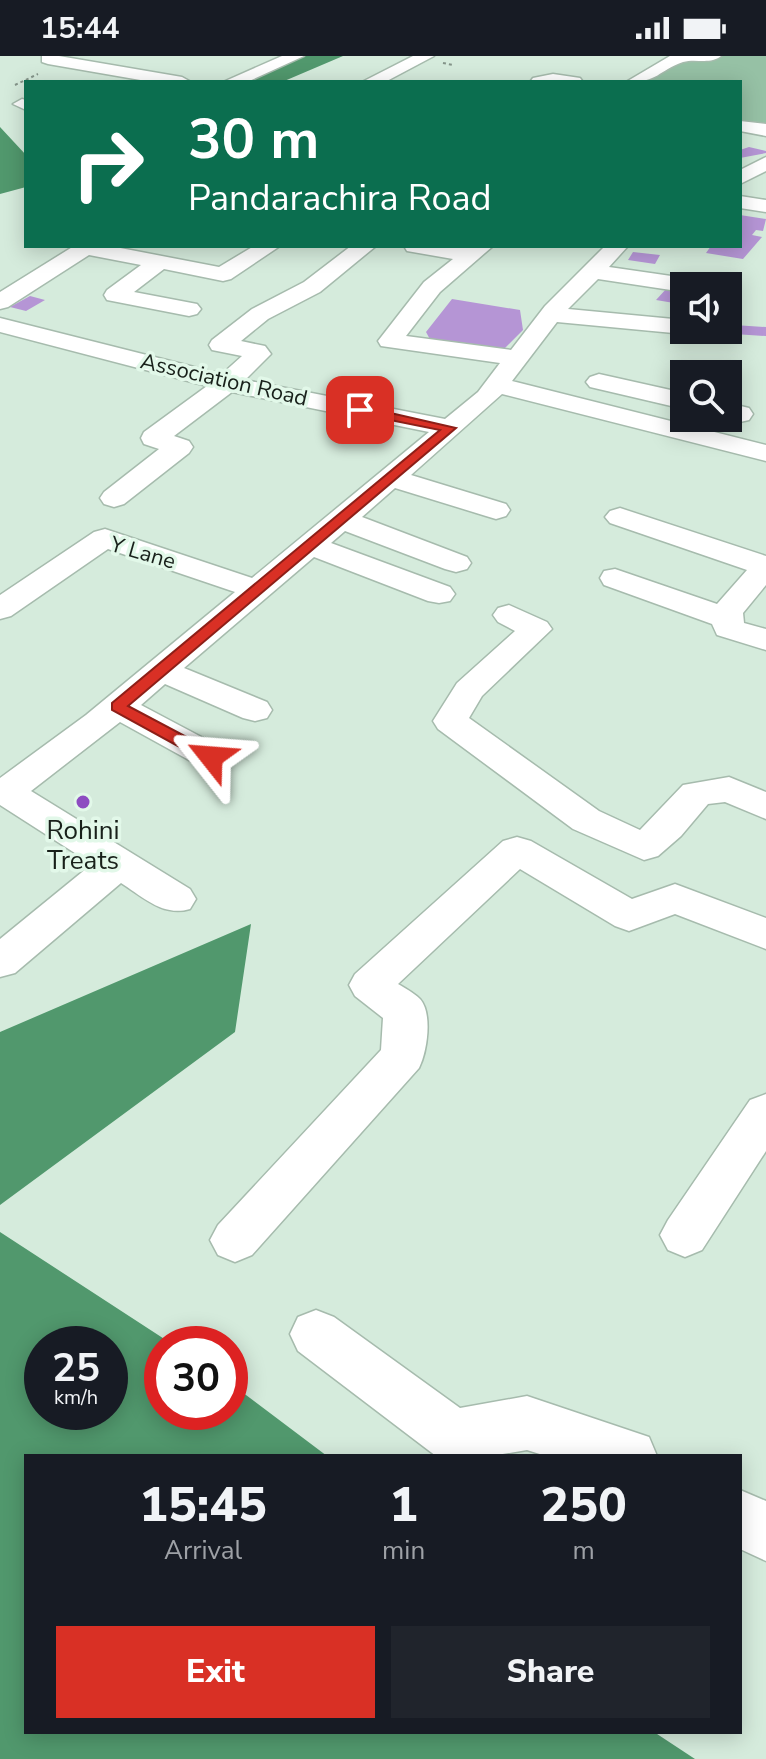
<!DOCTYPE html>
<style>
:root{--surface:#171b24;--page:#20242c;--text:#f1f3f6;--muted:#9ea1a6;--accent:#d93025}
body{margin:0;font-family:"Nunito Sans",sans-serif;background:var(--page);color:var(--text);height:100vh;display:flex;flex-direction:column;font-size:30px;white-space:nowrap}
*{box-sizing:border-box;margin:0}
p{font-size:26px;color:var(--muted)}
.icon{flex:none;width:44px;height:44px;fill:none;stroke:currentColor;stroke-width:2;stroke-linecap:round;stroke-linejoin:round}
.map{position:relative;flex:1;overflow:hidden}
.drawer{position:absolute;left:24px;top:1398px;width:718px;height:280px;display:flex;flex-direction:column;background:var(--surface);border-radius:0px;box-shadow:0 4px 20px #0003}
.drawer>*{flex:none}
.banner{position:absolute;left:24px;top:24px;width:718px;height:168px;border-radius:0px;box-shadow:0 4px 20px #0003;background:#0b6e4f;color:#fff;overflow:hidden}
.controls{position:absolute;left:670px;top:216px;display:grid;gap:16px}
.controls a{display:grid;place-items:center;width:72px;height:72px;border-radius:0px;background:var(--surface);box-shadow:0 4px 20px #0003;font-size:40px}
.speed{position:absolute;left:24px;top:1270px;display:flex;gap:16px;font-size:40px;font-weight:700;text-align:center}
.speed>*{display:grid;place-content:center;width:104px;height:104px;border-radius:50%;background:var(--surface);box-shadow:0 4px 20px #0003;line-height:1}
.speed small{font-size:20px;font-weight:400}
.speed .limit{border:12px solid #d22;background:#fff;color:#111}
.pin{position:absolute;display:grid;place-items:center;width:68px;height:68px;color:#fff;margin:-34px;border-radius:16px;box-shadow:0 4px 12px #0006}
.me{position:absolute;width:88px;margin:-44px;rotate:298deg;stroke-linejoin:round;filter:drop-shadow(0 0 6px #0008)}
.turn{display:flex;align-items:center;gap:28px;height:168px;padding:0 32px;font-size:36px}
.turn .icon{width:104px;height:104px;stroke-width:2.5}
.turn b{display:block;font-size:56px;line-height:68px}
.eta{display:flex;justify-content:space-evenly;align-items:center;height:136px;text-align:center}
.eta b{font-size:48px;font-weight:800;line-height:56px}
.action{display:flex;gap:16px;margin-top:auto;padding:16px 32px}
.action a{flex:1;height:92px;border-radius:0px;background:var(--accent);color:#fff;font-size:32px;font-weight:800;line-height:92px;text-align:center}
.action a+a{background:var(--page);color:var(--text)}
.status{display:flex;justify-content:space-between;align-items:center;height:56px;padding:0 40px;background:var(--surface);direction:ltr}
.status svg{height:22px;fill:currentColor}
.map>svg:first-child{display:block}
</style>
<div class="status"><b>15:44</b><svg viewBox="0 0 49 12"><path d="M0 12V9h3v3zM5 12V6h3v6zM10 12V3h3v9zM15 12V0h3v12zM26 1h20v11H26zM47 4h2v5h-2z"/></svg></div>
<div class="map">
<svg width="766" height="1703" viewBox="0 0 766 1703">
<rect width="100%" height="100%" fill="#d5ebdc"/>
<path fill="#96c1a5" d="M719,0H766V72L740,68V26H641L683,4Z"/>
<path fill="#51986d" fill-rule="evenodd" d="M302,0H343L282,26H244Z
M0,71L26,99V131L0,138Z
M251,868L235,976L0,1149V976Z
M0,1176L172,1288H162V1356H230V1327L327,1400H26V1676H654L695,1703H0ZM110,1288V1356H42V1288Z"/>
<path fill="#b595d5" d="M749,91L766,95V97L740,102V94Z
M740,159L766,163L763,175L756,174L752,179L762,181L743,203L706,197L711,190H740Z
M633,196L660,199L655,208L628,204Z
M667,232L684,235V243L680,248L656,244Z
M30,240L45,244L26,255L10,251Z
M452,243L520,254L523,274L502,295L432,287L426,276Z
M734,269L766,271V280L734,278Z"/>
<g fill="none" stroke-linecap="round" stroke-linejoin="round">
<g stroke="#a6bbad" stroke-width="3">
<path id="minor" d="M42,0H59L182,21L191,26H152L48,8L42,6Z
M282,0H304L247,26H223Z
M413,0H434L385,26H362Z
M670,0H721C710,9 696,2 683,6C657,15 660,26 626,26Z
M553,18L580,22L583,26H530L533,22Z
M22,43L26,44V54L13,48Z
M740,65L766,68V80L740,75Z
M766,101V115L740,128V114Z
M740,140L766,144V156L740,152Z
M74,190H110L219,211L254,190H280L231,223L223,225L164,213L134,236L197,248L201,253L197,258L189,260L107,244L104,239L107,234L141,209L89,199L8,251L0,253V236Z
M351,190H376L320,236L268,263L241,285L265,290L271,298L245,324L445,363L478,336L500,307L381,290L378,285L424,226L453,203L407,195L404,190H493L440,236L406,280L511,294L545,250L605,190H628L609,211L685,222L693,224L696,229L684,230V236L598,223L568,253L684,264V274H694L692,276L684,278L557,266L512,325L766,389V405L502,338L411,419L506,448L510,454L506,460L496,463L486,460L395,432L362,461L467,501L471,507L467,513L456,516L445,513L345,475L331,487L450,531L455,538L450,545L439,547L428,545L314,501L184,612L267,646L272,654L267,662L255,665L243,662L165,628L141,649L224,693L229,701L224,709L211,713L198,709L120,666L31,735L190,833L196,843L190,853C163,861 143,841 121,827L15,917L0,921V883L92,808L0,749V722L86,659L235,536L108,493L11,560L0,563V539L94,476L105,473L252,522L429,376L232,336L174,380L189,385L193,391L189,397L124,448L114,451L104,448L100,442L104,436L159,393L144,388L141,382L144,376L207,330L0,276V262L222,318L242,300L212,294L209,289L212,284L252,253L304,226Z
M599,318L684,337V353L590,331L586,326L590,321Z
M728,347L749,352L753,358L749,364L740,366L724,362H728Z
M620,452L766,500V529L743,557L744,567L766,573V594L717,579L712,568L604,529L600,522L604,515L615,513L717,548L747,514L610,467L605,461L610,455Z
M509,549L547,566L552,573L482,640L469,662L599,755L640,774L683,729L729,721L766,736V763L725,746L708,748L681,780L658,800L644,804L573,773L438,673L433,665L457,627L515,575L498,566L493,559L498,552Z
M517,781L531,785L632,843L675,828L766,862V893L675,858L629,875L615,870L520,813L398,928C405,932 414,937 420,943C433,958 427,996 419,1012L252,1199L235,1206L218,1199L210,1184L218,1169L381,994L383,962L355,940L349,929L355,918L503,785Z
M766,1038V1095L702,1194L685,1201L668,1194L660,1179L668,1164L750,1044Z
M316,1254L334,1261L460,1352L527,1340L649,1381L657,1400H546L527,1394L491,1400H436L298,1295L290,1278L298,1261Z
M740,1434L766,1445V1505L740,1493Z"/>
</g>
<path stroke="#849489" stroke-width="2" stroke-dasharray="3 3" stroke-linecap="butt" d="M443,7L453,9
M15,29L38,18"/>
<use href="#minor" fill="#fff" fill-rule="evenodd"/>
</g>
<path fill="#d93025" stroke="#8d1f18" stroke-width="2" d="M360,350L456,372L128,650L217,697V705H205L112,654V647L440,374L355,357L354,354Z"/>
<circle fill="#8d4cc1" stroke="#e2f8e9" stroke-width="3" cx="83" cy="746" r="8"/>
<g text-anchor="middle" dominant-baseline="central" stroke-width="7" stroke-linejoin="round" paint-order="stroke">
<g font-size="22" fill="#18201a" stroke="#e2f8e9">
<text transform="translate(224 324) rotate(13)">Association Road</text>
<text transform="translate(143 497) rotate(16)">Y Lane</text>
</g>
<g font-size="26" fill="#18201a" stroke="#e2f8e9">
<text x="83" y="774">Rohini<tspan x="83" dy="30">Treats</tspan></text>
</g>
</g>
</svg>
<div class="controls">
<a><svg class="icon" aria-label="sound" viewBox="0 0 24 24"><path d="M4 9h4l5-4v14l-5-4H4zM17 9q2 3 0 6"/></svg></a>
<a><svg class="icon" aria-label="search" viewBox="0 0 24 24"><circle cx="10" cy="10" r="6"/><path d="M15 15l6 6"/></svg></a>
</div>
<div class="speed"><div>25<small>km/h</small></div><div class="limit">30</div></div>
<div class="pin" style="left:360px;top:354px;background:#d93025"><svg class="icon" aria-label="arrive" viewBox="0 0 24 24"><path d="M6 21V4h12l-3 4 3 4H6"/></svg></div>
<svg class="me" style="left:211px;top:701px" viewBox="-20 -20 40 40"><path d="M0-17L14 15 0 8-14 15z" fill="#d93025" stroke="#fff" stroke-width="4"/></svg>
<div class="banner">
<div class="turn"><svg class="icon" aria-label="right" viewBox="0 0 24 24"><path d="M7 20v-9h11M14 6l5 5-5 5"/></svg><div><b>30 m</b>Pandarachira Road</div></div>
</div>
<section class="drawer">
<div class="eta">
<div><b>15:45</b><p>Arrival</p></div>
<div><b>1</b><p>min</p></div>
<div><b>250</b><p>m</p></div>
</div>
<div class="action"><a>Exit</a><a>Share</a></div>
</section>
</div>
